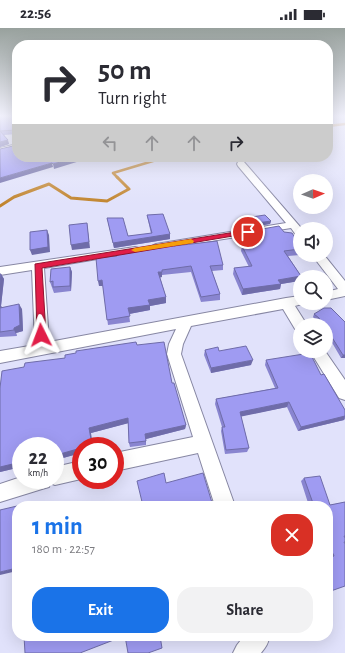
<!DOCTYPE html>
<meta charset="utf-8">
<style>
:root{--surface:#fff;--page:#f2f2f3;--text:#2b2b33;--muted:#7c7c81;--accent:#1a73e8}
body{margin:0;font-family:"Alegreya Sans",sans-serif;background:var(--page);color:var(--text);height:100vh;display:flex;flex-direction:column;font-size:15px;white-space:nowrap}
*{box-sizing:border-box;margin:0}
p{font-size:13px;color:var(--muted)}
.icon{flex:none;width:22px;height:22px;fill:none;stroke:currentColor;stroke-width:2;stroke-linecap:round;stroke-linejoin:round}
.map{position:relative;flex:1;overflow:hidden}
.side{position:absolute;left:12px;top:473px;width:321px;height:140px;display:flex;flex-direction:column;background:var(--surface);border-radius:16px;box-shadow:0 4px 16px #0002}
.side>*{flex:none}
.guide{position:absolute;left:12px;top:12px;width:321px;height:122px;border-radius:16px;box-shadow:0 4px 16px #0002;background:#fff;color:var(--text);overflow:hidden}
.needle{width:26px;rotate:88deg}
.buttons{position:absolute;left:293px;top:146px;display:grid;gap:8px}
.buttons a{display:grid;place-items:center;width:40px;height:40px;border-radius:50%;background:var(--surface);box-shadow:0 4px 16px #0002;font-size:20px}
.speed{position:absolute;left:12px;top:409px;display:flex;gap:8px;font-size:20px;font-weight:700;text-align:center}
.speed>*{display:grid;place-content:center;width:52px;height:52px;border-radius:50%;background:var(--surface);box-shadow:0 4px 16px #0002;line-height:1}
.speed small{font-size:10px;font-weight:400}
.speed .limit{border:6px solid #d22;background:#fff;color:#111}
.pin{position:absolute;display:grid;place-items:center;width:34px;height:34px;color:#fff;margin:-17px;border:2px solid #fff;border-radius:50%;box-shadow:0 1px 4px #0007}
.me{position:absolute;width:44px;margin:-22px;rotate:357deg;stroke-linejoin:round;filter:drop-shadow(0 0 3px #0008)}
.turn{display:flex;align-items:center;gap:14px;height:84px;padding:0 20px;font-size:18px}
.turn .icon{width:52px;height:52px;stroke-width:2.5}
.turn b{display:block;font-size:28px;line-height:34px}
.lanes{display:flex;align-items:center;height:38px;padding:0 20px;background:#0003;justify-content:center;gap:20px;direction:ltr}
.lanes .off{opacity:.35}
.round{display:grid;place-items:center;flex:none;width:42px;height:42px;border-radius:16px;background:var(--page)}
.headline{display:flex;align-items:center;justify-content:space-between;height:68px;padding:0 20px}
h1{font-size:24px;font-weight:700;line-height:30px;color:var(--accent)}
.button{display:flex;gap:8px;margin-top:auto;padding:8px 20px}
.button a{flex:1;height:46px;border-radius:16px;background:var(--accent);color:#fff;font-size:16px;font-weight:700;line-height:46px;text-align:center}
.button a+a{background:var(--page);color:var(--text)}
.status{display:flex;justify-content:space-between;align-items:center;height:28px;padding:0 20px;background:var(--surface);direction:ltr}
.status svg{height:11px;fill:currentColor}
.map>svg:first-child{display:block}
</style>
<div class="status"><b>22:56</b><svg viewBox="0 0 49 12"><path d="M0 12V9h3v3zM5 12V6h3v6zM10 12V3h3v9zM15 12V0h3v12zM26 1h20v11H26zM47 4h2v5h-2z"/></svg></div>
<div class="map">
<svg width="345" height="625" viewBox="0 0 345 625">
<rect width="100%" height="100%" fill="#e1e2fb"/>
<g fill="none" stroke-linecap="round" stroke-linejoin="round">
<path stroke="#c1842d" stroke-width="2.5" d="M328,98L345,96
M118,150L113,145L163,130L224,129"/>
<path stroke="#c1842d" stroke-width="3" d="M0,178L14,169L49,156L71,170L107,173L129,161L117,149"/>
<g stroke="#8787a3" stroke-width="2">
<path id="street" d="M17,116V120L0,124V120Z
M241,133L244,134L302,201H300V208L296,207L291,200L156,222L152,221L150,219L156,216L286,195L238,138L237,136L238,134Z
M135,219L139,220L141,222L139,224L44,240L49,314L286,270L300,268V275H305L295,278L307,297H300V302L295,301L283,281L191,298L183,316L181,326L235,478H215L198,425L115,443V425L193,409L167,326L169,316L176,301L0,335V323L35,317L32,242L0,247V239Z
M312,227H324L345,253V268L326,272V264L338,261Z
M310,323H325L345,352V372L339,370Z
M81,433V451L55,457L50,455L49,459L42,461L0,474V456L21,449V452H55V439Z
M244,608H269C269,615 265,620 261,625H233L237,617Z"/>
</g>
<use href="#street" fill="#fff" fill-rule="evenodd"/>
</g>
<path fill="#8985d0" d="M0,88H17V106L4,107L9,116L0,119Z
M147,187L170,206V211L114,220L107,190L128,208L151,206L148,192Z
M245,190L271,193L270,196L250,199L245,193Z
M251,203L284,204L300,217V227L288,228L301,248V249H300L299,253L281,256L280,261L242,267L233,246L234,240L249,239L241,223L242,218L245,217L244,214L245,209H250Z
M174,218L223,237V242L212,243L220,266V272L201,274L191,244L162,247V249H160L166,269V275L150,278V282L129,286L130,294L108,297L103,258H99L117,228L116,224Z
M70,239L72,244L71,263L54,265L50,254Z
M0,246H1L4,251L1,278L2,279L22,281L23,303L16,305L17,308L0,309Z
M314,286L345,294V330H341L327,306H326V297H319L317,294L313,289Z
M137,317L172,355L186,397L185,401L146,411V417L130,419L129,415L128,395L91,405L81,418V425L63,430V436L55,438V418H21V439L0,444V360L24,339L65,330Z
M205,322L219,323L251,337L211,345L204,327Z
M266,332L321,347L345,382V391L344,392L298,403L287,379L241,388L249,420L247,424L225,426L221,403L222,399L215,376L216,371L275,360L265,337Z
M304,450L330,477L345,474V514L344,515L328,564L330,530L328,526V478H309L301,453Z"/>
<path fill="#6f6ca9" d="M8,112L9,116L0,119V114Z
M78,129H93L54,141L53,136Z
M52,135L53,139L0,155V150Z
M271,193L270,196L250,199V196Z
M87,195L90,220L72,222L71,217Z
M47,202L49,207L50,224L32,227L30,222Z
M170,206V211L114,220L113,215Z
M70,239L72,244L71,263L70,258Z
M158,244H162V249L159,250Z
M1,246L4,251L1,278L3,282H0V256Z
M301,248V249H300L299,253L281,256L280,261L242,267L243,261L278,252Z
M102,252L103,258H99L98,253Z
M166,269V275L150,278V282L129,286L128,280L148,272Z
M19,276L22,281L23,303L16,305L17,308L14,302V300Z
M343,327H345V330H341Z
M253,332L251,337L211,345V340Z
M289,374L287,379L239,389L240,384Z
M345,388L344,392L298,403L301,399Z
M128,390L129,395L91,405L93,418H89V400Z
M186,397L185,401L146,411V417L145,406Z
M81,420V425L63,430V436L55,438V433L60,426Z
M21,434V439L0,444V439Z
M17,540V543L0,547V544Z"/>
<path fill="#9f9bf2" stroke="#6f6ca9" d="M0,88H17V99L16,102L0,103L8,112L0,114Z
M13,118L17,123V129H78L53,136L52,135L0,150V121Z
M163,186L170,206L113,215L107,190H123L128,208L152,205L147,187Z
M265,187L271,193L250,196L245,190Z
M87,195L89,214L71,217L69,197Z
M279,198L284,204L292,205L300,217V221L284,223L301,248L278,252L281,256L243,261L234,240L252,238L242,218L249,217L245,209L253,208L251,203Z
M47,202L48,219L30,222V204Z
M217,213L223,237L210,238L220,266L201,269L191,238L162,242V244H158L166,269L148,272L150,277L128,280L130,288L107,292L102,252L98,253L96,230L117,228L116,224L173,215L174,218Z
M70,239V258L53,259V253L50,254L51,241Z
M0,246H1L0,256Z
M19,276L20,297L14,300V302L0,304V280Z
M324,280H331L345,294V327H343L328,303H327L326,301V297H323L319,290L314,286Z
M136,314L137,317L164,314L172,355H174L186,397L145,406L146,413L129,415L128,390L89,400L92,417L89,418H81V420L60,426V432L55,433V418H21V434L0,439V360L2,343L24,339L25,335L65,330V327L76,325V323Z
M246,318L253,332L211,340L205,322L218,319L219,323Z
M310,325L321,347L324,346L345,382V388L301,399L289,374L240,384L249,420L226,422L222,399H225L216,371L278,360L266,332Z
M164,445L166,455L203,445L213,478H143L137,453Z
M320,448L330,477L345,474V508H344L345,510V514H344L345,516V558L328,564V530L334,528L328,515V478H314L304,450Z
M17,478V540L0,544V482Z
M24,608H124L80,625H25Z
M125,608H160L162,620L148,625H128Z"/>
<linearGradient id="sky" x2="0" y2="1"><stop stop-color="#98a19d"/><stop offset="0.5" stop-color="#f2f2fd"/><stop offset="1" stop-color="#f2f2fd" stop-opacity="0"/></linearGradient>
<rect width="345" height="176" fill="url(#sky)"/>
<path fill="#e11d48" stroke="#92132f" d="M248,202L252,204L251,205L42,240L46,307L41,310L37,307L35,236Z"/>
<path fill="#f59e0b" d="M191,211L194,213L193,215L135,224L131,222L135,220Z"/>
</svg>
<div class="buttons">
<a><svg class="needle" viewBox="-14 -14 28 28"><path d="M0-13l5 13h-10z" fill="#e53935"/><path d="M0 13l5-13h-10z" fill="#7c7c81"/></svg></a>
<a><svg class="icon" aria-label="sound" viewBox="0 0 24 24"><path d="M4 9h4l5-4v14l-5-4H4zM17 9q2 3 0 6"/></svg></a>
<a><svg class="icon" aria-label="search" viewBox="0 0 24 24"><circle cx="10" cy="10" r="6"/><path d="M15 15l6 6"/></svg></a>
<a><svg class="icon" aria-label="layers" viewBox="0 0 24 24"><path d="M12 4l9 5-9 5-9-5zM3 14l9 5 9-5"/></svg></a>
</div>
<div class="speed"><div>22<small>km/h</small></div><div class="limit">30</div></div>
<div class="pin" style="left:248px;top:204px;background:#d93025"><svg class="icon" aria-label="arrive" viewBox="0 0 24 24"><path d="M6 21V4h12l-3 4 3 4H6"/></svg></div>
<svg class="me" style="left:41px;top:307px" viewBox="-20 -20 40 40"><path d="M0-17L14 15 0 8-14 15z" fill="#e11d48" stroke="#fff" stroke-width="4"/></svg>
<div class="guide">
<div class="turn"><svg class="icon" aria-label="right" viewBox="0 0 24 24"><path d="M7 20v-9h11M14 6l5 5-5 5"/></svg><div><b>50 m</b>Turn right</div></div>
<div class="lanes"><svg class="icon off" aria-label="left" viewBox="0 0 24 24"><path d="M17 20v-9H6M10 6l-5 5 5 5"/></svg><svg class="icon off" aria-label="ahead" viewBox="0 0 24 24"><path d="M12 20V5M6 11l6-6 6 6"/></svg><svg class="icon off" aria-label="ahead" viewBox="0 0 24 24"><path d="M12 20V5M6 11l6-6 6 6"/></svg><svg class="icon" aria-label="right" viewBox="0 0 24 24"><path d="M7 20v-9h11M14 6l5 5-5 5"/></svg></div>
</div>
<section class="side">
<div class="headline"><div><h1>1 min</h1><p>180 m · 22:57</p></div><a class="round" style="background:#d93025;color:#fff"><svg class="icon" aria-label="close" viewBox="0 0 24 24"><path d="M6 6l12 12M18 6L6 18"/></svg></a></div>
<div class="button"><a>Exit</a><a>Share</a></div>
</section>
</div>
